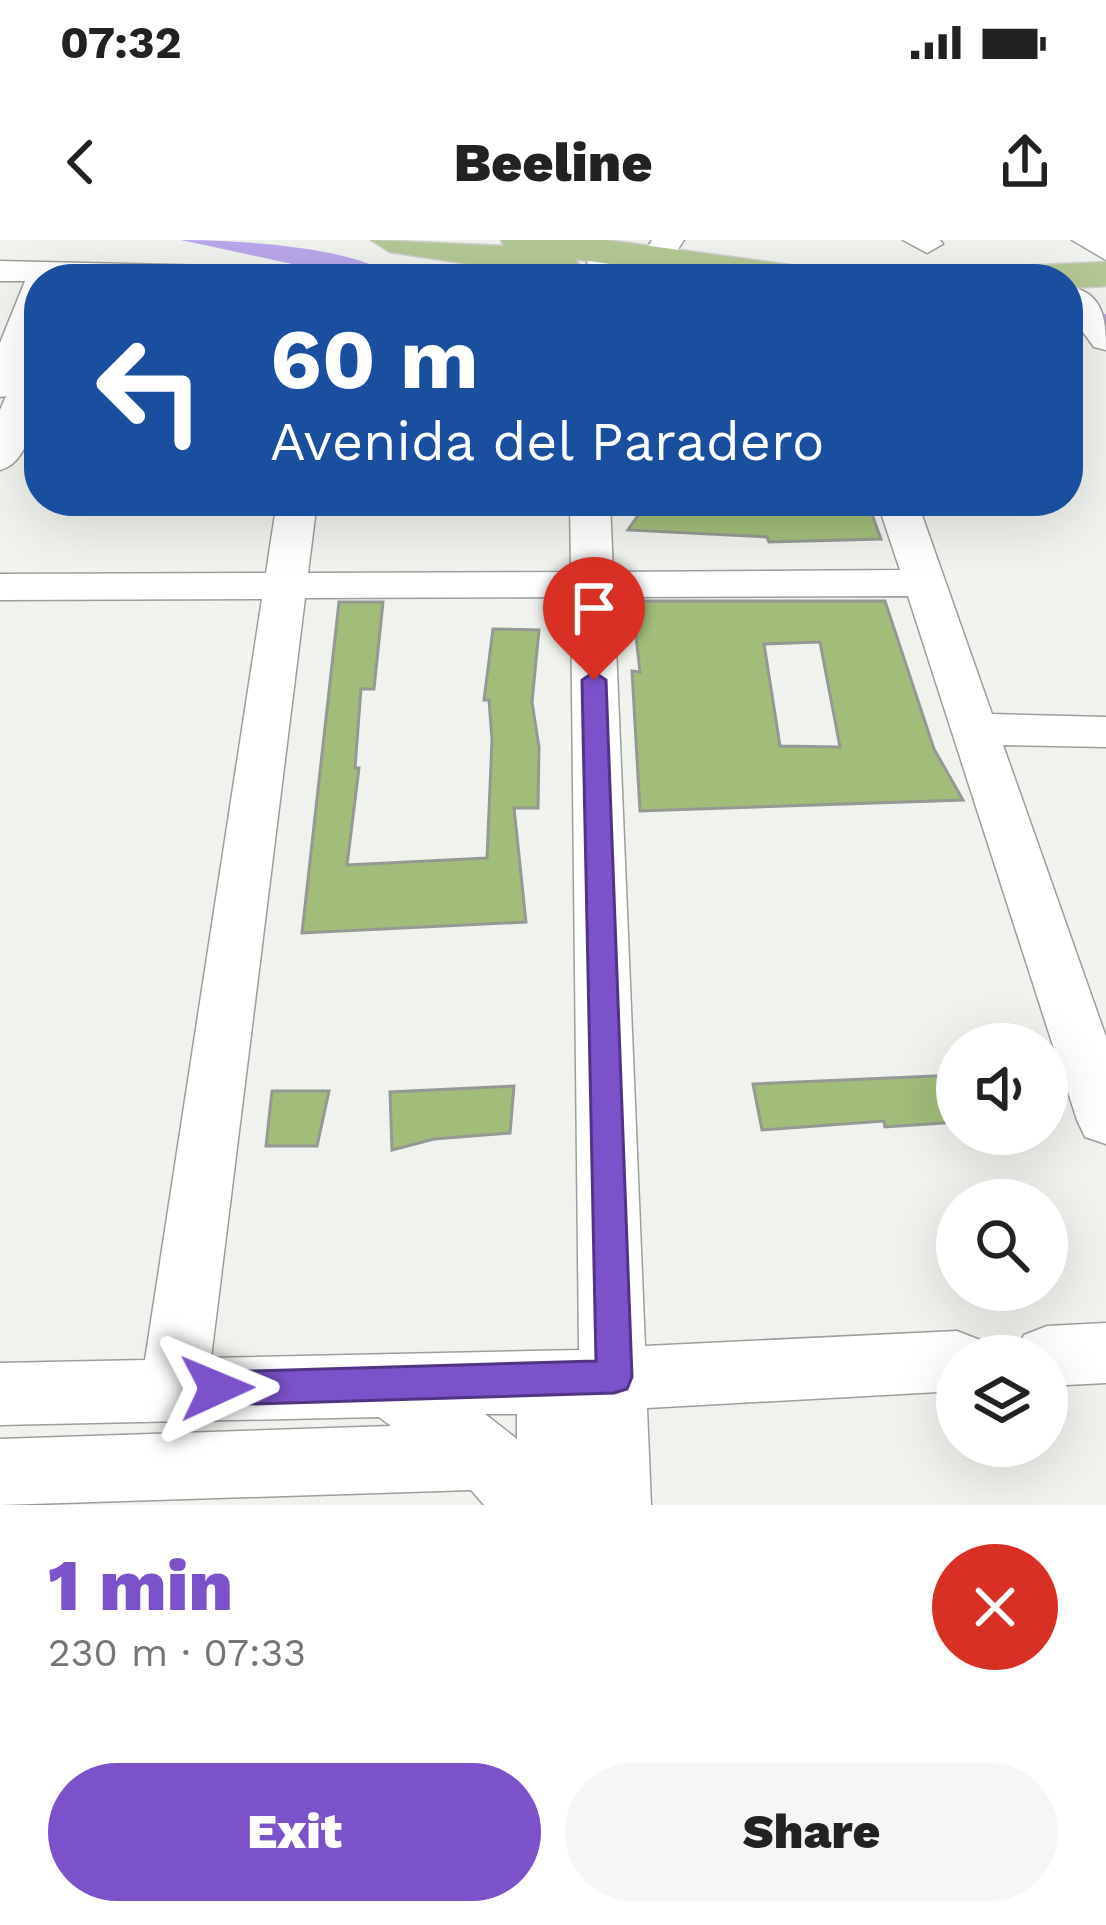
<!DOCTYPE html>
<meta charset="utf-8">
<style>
:root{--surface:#fff;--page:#f6f6f6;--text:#222;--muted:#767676;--accent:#7c52cb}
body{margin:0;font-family:"Work Sans",sans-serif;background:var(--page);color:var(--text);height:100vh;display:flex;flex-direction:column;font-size:45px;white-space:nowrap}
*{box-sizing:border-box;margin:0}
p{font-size:39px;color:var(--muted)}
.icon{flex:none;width:66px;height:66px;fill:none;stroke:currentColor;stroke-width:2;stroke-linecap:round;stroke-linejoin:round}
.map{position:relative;height:1265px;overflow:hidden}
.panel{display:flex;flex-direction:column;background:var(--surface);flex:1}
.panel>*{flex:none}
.top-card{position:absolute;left:24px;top:24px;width:1059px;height:252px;border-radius:48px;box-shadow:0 12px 48px #0002;background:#1a4fa0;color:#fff;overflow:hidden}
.controls{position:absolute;left:936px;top:783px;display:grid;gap:24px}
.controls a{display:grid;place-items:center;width:132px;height:132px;border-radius:50%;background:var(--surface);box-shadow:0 12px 48px #0002;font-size:60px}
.pin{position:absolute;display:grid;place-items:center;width:102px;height:102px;color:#fff;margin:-123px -51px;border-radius:50% 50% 50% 0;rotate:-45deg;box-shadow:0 0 12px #0007}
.pin .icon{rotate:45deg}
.me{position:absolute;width:132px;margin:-66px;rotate:89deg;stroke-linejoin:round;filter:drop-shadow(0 0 9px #0008)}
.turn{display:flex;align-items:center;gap:42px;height:252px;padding:0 48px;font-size:54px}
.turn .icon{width:156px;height:156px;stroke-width:2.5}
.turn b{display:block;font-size:84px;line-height:102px}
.round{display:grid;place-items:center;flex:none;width:126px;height:126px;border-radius:63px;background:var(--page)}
.overview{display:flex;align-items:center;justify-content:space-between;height:204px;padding:0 48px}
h1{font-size:72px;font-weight:800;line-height:90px;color:var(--accent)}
.action{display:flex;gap:24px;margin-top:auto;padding:24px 48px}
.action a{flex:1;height:138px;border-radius:72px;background:var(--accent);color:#fff;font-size:48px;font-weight:800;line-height:138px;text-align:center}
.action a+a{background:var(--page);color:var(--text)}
.status{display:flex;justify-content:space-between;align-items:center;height:84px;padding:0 60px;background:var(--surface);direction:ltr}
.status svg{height:33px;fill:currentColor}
header{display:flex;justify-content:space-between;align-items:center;height:156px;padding:0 48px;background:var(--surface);font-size:54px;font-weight:800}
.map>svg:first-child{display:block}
</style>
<div class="status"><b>07:32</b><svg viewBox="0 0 49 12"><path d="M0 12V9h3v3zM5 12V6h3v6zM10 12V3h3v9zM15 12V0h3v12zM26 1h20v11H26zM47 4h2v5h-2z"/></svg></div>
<header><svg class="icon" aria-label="back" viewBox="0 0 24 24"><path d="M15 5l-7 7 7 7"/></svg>Beeline<svg class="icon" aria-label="share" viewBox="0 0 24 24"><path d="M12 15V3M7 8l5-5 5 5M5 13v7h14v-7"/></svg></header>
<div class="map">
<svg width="1106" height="1265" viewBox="0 0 1106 1265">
<rect width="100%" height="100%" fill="#f0f3ed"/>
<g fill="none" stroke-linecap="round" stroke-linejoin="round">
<path fill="#b9a7eb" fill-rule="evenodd" d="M181,0C231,0 359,6 397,39H362Z
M1106,74V88L1068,89V75Z"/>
</g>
<path fill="#a1bd79" stroke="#969893" stroke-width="3" fill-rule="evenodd" d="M648,261H702L706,268H751V261H867L881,299L769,302L767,297L628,290Z
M632,361H885L934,509L963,560L640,571L632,431L640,432ZM820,402L840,507L780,506L764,404Z
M339,362H383L374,449H361L355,528H359L347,625L487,618L492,500L489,460H484L493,389L539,390L532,462L539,507L538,568H514L526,682L302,693Z
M957,835V882L885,887L884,881L762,890L753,844Z
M514,846L510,893L434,899L392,910L390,852Z
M272,851H329L317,906H266Z"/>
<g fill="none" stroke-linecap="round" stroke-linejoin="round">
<g stroke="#9c9f99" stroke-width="3">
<path id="minor" d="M652,0H684L665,29L654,32L638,22Z
M903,0H940L943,4L927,13Z
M1072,0H1106V20Z
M607,4L623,14L611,39H579L596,7Z
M0,21L337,29L353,39H39V91L33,106L39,104C39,138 40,220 0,230V170L6,156L0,157V103L25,41H0Z
M1075,48C1105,56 1106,84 1106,110L1094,107L1068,72V50Z
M277,261H317L308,333L571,332L570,261H610L613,332L900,330L877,261H917L992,474L1106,477V507L1003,505L1106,797V904L1085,897L1077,880L908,356L614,357L645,1106L957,1091L980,1100L988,1116H957V1151L647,1168L651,1265H484L471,1250L0,1265V1199L391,1186L379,1177L0,1185V1123L145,1120L262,359L0,360V334L266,333ZM571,357L579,1110L211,1118L305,358ZM485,1174H517V1199Z
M1106,1083V1143L1047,1146V1116H1014L1024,1095L1047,1086Z"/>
</g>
<g stroke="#cfcfcf" stroke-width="3">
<path id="major" d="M371,0L504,6L501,0H606L804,27L818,30L824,39H717L575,19L580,26L574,34L560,38L390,12Z
M1106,22V46L1068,48V39H982L988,30L1002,27Z"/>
</g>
<use href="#minor" fill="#fff" fill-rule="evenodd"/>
<use href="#major" fill="#b4c894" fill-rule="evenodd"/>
</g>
<path fill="#7c52cb" stroke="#513584" stroke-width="3" d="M594,432L606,440L632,1137L627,1149L614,1153L217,1165L205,1160L199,1148L205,1137L217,1132L596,1121L582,440Z"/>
</svg>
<div class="controls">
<a><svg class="icon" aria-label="sound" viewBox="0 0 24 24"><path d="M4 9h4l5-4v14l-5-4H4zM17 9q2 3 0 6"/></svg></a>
<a><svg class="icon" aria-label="search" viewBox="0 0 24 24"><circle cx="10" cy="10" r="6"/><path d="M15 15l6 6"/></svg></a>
<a><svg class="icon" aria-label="layers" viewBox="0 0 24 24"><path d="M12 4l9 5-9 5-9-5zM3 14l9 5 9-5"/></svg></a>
</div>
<div class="pin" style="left:594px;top:440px;background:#d93025"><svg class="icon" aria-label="arrive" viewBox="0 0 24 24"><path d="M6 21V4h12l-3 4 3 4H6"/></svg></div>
<svg class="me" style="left:217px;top:1148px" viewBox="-20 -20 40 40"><path d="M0-17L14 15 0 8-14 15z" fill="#7c52cb" stroke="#fff" stroke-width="4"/></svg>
<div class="top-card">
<div class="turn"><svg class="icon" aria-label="left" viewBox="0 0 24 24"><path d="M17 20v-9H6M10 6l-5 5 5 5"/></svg><div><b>60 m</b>Avenida del Paradero</div></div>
</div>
</div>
<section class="panel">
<div class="overview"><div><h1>1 min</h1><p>230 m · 07:33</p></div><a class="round" style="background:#d93025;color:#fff"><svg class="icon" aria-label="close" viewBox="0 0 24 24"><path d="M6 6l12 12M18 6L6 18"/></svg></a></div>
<div class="action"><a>Exit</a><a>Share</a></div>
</section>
